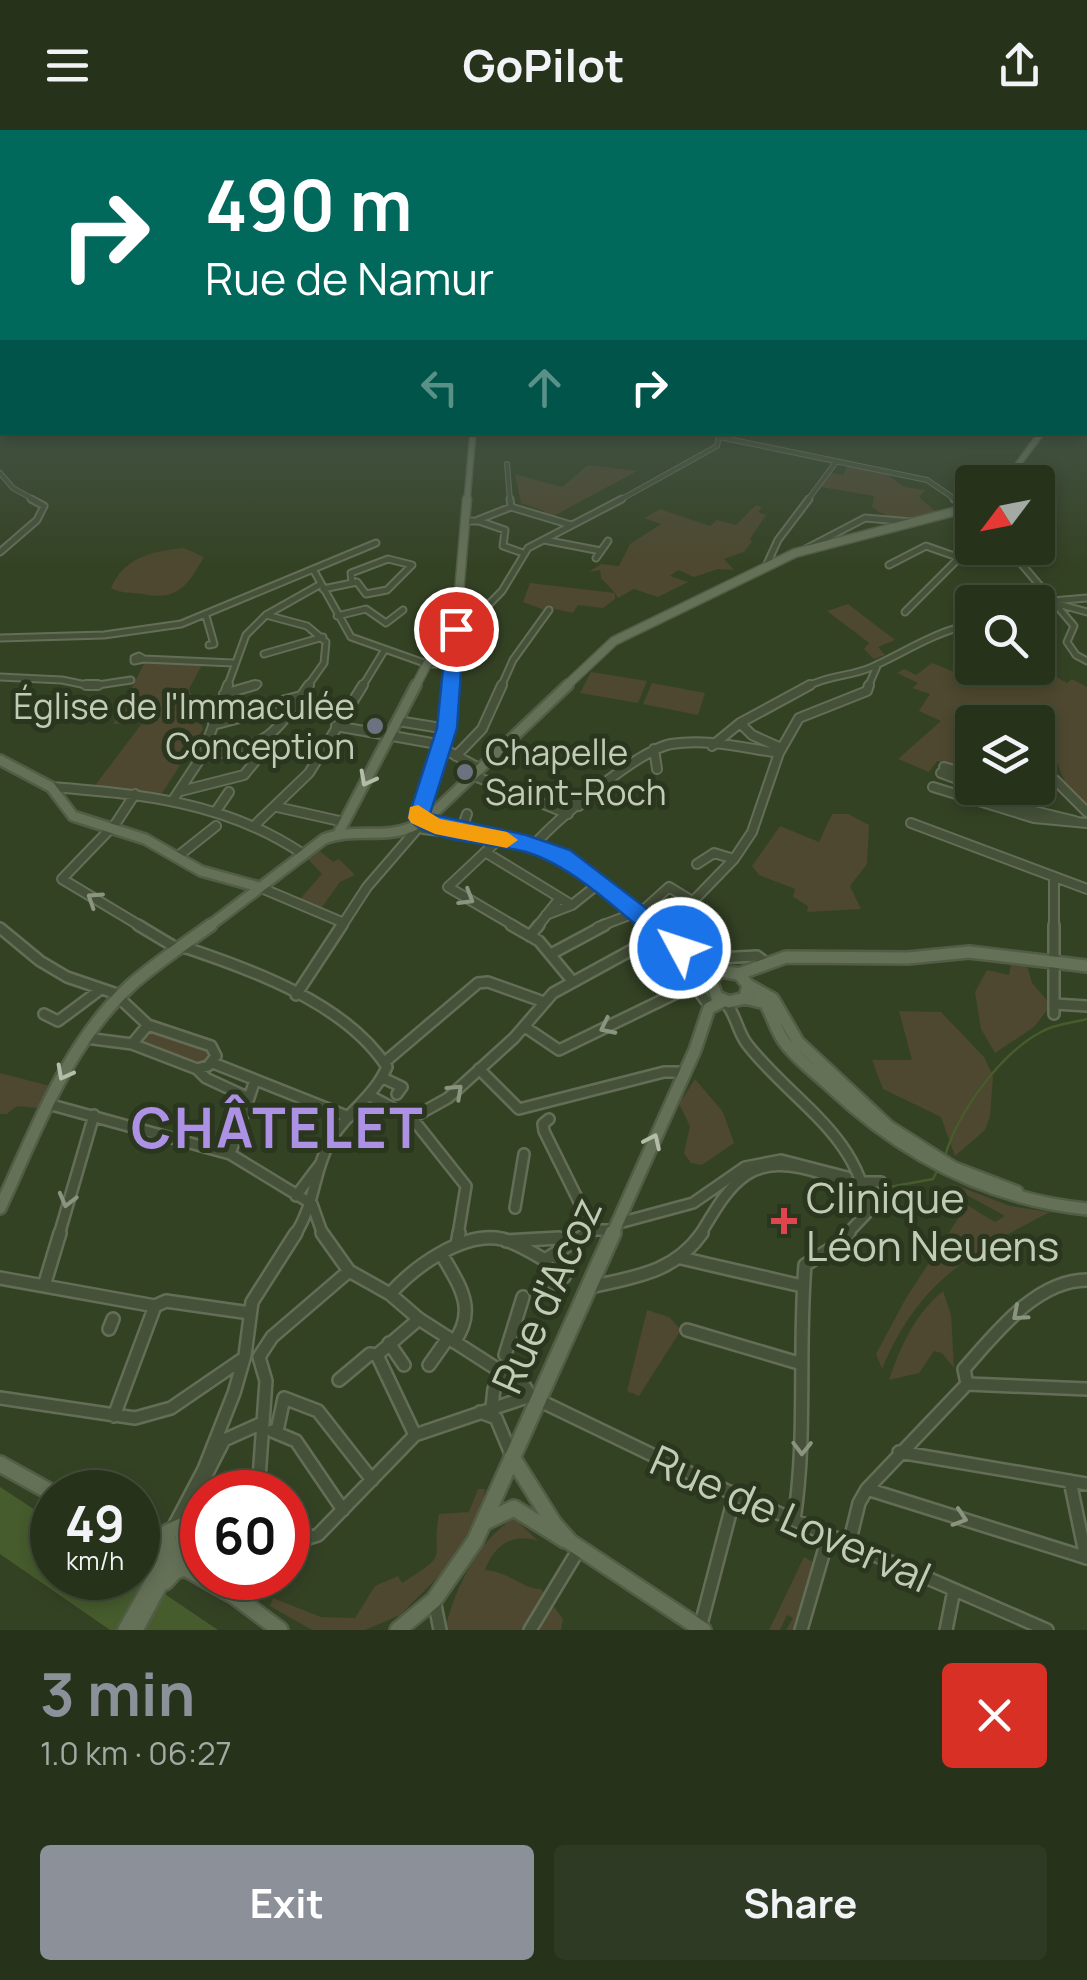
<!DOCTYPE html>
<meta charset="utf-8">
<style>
:root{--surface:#27321b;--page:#2f3a24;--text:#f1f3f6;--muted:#a4aaa3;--line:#434d3a;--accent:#8c9099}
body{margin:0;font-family:Manrope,sans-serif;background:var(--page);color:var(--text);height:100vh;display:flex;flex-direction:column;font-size:38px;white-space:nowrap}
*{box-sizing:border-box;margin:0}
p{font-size:32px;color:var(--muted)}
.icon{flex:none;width:55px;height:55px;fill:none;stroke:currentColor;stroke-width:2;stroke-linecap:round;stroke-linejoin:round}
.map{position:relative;height:1500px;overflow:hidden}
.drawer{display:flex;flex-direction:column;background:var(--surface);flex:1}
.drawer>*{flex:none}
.hud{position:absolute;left:0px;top:0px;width:1088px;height:305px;box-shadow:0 5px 15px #0003,0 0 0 2px var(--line);background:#00695c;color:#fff;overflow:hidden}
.needle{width:65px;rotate:238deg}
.tools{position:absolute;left:955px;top:335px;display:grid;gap:20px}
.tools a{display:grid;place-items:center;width:100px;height:100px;border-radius:10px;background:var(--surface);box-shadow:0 5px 15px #0003,0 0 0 2px var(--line);font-size:50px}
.speed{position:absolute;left:30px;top:1340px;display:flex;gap:20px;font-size:50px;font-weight:700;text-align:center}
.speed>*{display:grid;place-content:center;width:130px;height:130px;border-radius:50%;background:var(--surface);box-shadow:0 5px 15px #0003,0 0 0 2px var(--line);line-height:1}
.speed small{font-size:25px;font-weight:400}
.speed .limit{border:15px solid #d22;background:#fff;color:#111}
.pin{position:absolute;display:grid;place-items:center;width:85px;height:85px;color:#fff;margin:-42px;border:5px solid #fff;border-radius:50%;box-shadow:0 2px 10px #0007}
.me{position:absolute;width:110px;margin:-55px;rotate:310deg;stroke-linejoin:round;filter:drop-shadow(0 0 8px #0008)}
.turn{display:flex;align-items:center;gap:35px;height:210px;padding:0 40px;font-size:45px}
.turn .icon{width:130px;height:130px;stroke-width:2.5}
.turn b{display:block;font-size:70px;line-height:85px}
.lanes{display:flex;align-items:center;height:95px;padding:0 40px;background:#0003;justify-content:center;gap:50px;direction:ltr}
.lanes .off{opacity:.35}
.round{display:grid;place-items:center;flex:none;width:105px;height:105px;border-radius:10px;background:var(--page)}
.headline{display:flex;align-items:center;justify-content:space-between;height:170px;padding:0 40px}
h1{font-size:60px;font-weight:700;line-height:75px;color:var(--accent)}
.action{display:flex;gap:20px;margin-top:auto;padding:20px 40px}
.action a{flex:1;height:115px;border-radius:10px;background:var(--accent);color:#fff;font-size:40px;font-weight:700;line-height:115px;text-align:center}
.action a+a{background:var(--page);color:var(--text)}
header{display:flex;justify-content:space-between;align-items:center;height:130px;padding:0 40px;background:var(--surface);font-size:45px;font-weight:700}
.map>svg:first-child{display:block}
</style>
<header><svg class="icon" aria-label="menu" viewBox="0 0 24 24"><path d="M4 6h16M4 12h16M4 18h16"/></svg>GoPilot<svg class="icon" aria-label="share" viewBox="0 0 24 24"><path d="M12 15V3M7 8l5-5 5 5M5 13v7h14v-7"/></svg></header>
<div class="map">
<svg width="1087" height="1500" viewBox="0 0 1087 1500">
<rect width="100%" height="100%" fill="#344224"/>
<path fill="#4d482f" d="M588,335L637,341L550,388L542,386L544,381L521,373L515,344L562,357Z
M847,336L886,344L904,357L925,360L919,367L937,383C912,389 894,394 872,377L874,366L821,357L831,343L843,345Z
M756,375L762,377L758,382L766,385L750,409L752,412L744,422L724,429L734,440L718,439L694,447L678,440L670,446L688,452L658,467L634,459L618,468L615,463V469L603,478L578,475L573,483L551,478L547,481L523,472L530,453L615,463L601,448L600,440L589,442L601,434L619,436L630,414L661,394L644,388L660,379L710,396L717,390L736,395Z
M184,418L204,427C187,457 177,471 142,464C129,462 123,464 111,458C124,427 153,421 184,418Z
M848,474L895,510L878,517L885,525L874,529L864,519L869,513L827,481Z
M145,532L202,535L189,559L203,599L161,665L93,658L143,592L113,594Z
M932,533L960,544L972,537L1038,536L1067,553L1072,549L1087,557V674L1066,655L1055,628L1038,625V592H972V644L937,631L929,642L898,629L941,591L919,581L930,564L912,558L918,553L897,543L904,539L916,545Z
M591,542L647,551L638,573L580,563Z
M652,553L705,563L698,585L643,574Z
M832,684H848L869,695L867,734L850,756L861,779L807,782L808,776L793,767L795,759L759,745L752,736L780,696L819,712Z
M317,719L333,732L339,729L355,745L340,752L320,780L299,770L322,744L306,727Z
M1011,834L1027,836L1032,853L1051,875L1034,897L995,923L981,899L975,862L987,840L1009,845Z
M899,881L941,882L984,927L993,946L990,987L985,1000L955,1026L941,987L883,959L872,930H912Z
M153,899L210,920L209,930L196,935L140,915L144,903Z
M0,943L50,956L38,978L17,976L7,984H0Z
M695,949L723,982L734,1013L702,1035L691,1033L684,1023L690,996L679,974Z
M953,1054L1010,1076L1050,1082C970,1123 918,1152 882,1239L876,1224L906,1168L967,1075L995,1092L1005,1086L952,1057Z
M943,1161L951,1185L954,1238L942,1223L934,1221L919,1243L889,1250C901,1215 915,1184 943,1161Z
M647,1180L669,1187L681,1200L639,1266L627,1261Z
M478,1359H485L480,1387L452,1433L400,1485L365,1500H312L270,1476L273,1468L321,1487L355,1488L375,1456L398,1446L402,1453C453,1421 430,1432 439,1384L469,1382Z
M514,1388L538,1411C513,1402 494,1416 485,1440C510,1442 522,1459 541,1459L563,1489L561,1500H445C454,1460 478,1410 514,1388Z
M804,1427L816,1434L794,1500H786L793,1488L787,1485L780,1500H769Z"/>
<path fill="#465c2d" d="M0,1357L52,1391V1448L138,1446L218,1500H110L0,1424Z"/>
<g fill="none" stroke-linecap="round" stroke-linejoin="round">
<path stroke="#465c2d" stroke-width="2.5" d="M945,1026C958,982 1000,924 1041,902C1054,894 1073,893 1087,889
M884,1058L933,1049L939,1037"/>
<g stroke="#646e57" stroke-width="6">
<path id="minor-far4" d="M0,279L2,274
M719,307L927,350L958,371
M507,334L510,371
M0,343L13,358L36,371
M618,371L717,316L719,307
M807,371L836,332"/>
</g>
<g stroke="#646e57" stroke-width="9">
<path id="minor-far3" d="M510,369L511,377
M954,369L972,381
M511,377L571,395
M478,390L511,377
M465,391H479L505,400L503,416L523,423
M544,410L601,421
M1008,418L1074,496L1067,512L1076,525L1087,531
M802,421L865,388L912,392
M0,422L37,390L44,376L31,369
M596,428L608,411
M889,435L926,416L960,428
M766,436L778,410L809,369
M313,439L351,507L427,534H453
M323,459L357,452L366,464L387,460L412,435L388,429L351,443L352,452
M1052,471L1087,468
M1013,472L1024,465L1042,463
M1058,474L1087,482
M905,482L972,415
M266,485L307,496L326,512L324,533L307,557
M206,486L214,514L209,515
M337,486L366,479L386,493L403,480
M957,497L972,507
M0,508L104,505L181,494L376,413
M455,509L502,461L528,418L622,369
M264,524L323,507
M139,526L144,529L134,531V528Z
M144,529L233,533
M0,547L62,550L91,556L131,550
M227,557L246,505L266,485L321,454
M246,557L258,554
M362,557L384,521
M501,557L513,530L549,480
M806,557C831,544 850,547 872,537C907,521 934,502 972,494
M868,557L878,534"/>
</g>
<g stroke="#646e57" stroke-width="12">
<path id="minor-far2" d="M86,555H98
M224,564L255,555
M263,576L301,566
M398,591L447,599
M740,593L752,605L781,618
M213,595L251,585
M336,596L443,615
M712,616L740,593L810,555
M442,618L479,638
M654,619L657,639
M456,626L482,599L502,555
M201,628C271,610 267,615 309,555
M944,637L972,645
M941,643L960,650L984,669L1075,691
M472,645L568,684
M1038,651L1055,650L1087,682
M51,657C142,664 226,672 303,724
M933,657L1034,688L1087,693
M181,661L244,645L257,629L253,615
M554,663L579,676
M135,664L116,693L62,749L142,797
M173,670L202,626L228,555
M277,677L344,692
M216,681L229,662
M257,693L309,643L363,555
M911,693L1087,759
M423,699L441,701
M461,701L467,684
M497,711L448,757L516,797
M534,715C557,689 639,620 671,614C707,608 744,618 779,623
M485,722L572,775
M177,727L216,696
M697,734L714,723L734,729
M1054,748V797
M259,757L344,793
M639,784L669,757L692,771
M546,785L572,775L597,755
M341,797L367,757L418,698
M537,797L560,768
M598,797L632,784
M668,797L734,729L752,702L779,623L799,588L867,561L869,555"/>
</g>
<g stroke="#646e57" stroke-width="14">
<path id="minor-far1" d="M138,795L178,819
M511,795L539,811L573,852
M1054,795V884
M0,798L40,831L67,847L114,863L148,895
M662,803L670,795
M530,806L539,795
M671,815L674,827L706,871
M181,816C251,840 345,872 387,937C374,967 346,983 330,1011C313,1042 316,1072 295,1105
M551,824L605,795
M718,828L757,826L765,832
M296,865L342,795
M725,872C736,884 737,901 747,914C791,971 859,1004 868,1082L846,1105
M1055,874L1087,876
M44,884L58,891L101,859
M148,895L211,916L216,926L208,936L197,939L132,914Z
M525,897L559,920L689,857L711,856
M86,908L132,914
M386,931L478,853L488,852L544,872
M213,933L349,987
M197,939L206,948L249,968
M479,939L519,979L664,942H685
M383,948L402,957L397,964
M372,967L412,988L448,968L514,908L553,863L659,805
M48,974L230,1024L312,1074
M412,988L466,1056L458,1105
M549,989L543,994L544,1001L593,1100
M230,1024L255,950
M863,1052H881
M296,1066L321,1033
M312,1074L323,1105
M515,1078L524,1024
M619,1093L693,1073L745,1037L781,1030L847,1047
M59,1105L94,985
M585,1105L593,1100H612
M700,1105C733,1049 751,1020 823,1044C838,1049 851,1059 866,1063"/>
</g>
<g stroke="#646e57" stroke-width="16">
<path id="minor" d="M322,1103L349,1141L390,1164L419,1189L525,1257L530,1266
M506,1111L559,1108L570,1114L589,1103
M457,1114L459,1103
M442,1125C459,1155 478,1179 454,1212
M681,1128L802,1156
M0,1148L155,1176
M553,1153L564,1147L557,1124
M44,1156L60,1103
M590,1157C634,1147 674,1143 702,1103
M390,1164C414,1137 463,1101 502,1109C517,1113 531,1122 545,1130L570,1114
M155,1176L166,1171L250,1183
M109,1199L113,1189
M687,1200L802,1234
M389,1213L404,1235
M377,1225L415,1305
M505,1225L523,1167
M259,1227L272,1207L349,1141
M429,1235L448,1208
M339,1250L370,1224L377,1225L419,1189
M967,1254L964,1239C995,1204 1036,1150 1087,1150
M967,1254L1087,1259
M0,1268L135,1288L171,1278L244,1228
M492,1277L494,1259L502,1243
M480,1282L496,1288L511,1324
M114,1286L155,1176
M272,1301L296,1311L343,1380
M277,1301L284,1268L318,1281L372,1350
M222,1311L262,1293
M899,1322L1087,1354
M1070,1351L1086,1428
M201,1355L223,1312
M867,1359L1087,1428
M258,1362L266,1251L259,1227
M794,1390C807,1306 798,1220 805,1135L837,1115L849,1103
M174,1396L204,1339L234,1263L245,1225L252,1172L296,1103
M185,1401L196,1368
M288,1414L318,1405L415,1305L530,1266L725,1360L1047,1500
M849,1414L859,1373L867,1359L967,1254
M434,1470L440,1500
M700,1498L735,1364
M530,1500L579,1419
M801,1500L829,1404
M946,1500L954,1460"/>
</g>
<g stroke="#525d46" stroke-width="8">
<path id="major-far4" d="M1005,352L1042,302
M467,371L473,302"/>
</g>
<g stroke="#525d46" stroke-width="11">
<path id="major-far3" d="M415,557L427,534L455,509
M451,557L467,369
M565,557L614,511L795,423L972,377"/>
</g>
<g stroke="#525d46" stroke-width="14">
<path id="major-far2" d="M0,630L51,657L73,686L145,709L201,741L259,757
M419,688H426L435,696L534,715L562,726L653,797
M417,689L447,599L451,555
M427,689L568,555
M339,702L416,555
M208,797L324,709C354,697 385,710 414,696"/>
</g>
<g stroke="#525d46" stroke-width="16">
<path id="major-far1" d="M650,795L690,826L720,841
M720,841L739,844L748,855L745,868L729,872L717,867L711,850Z
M739,844L786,827L908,828L969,822L1087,836
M748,855L773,869L798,912L889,997L954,1038L1017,1062
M745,868L765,873C773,886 776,902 786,914C798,930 815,942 830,956C903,1025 987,1069 1087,1079
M0,1078C36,1001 67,913 131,855C156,833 185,814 211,795
M612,1105L695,920L709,878L723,871"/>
</g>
<g stroke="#525d46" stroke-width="20">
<path id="major" d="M512,1327L554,1394L570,1412L703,1500
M0,1334L52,1363
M485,1392L514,1378L565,1410
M138,1396L161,1406L202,1439
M138,1406L156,1419V1439
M185,1407L202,1429
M165,1452L175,1441L185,1438L231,1464
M229,1462L280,1500
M126,1500L165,1430L168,1402L181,1396L184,1409L135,1500
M398,1500L434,1470L475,1411L613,1103"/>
</g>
<use href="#minor-far4" stroke="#465139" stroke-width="4"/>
<use href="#minor-far3" stroke="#465139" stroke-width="5"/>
<use href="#minor-far2" stroke="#465139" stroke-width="8"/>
<use href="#minor-far1" stroke="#465139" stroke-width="9"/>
<use href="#minor" stroke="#465139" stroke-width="11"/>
<use href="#major-far4" stroke="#657157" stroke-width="5"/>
<use href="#major-far3" stroke="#657157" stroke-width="8"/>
<use href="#major-far2" stroke="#657157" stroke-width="9"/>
<use href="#major-far1" stroke="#657157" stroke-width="11"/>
<use href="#major" stroke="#657157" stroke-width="15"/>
</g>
<defs><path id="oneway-chevron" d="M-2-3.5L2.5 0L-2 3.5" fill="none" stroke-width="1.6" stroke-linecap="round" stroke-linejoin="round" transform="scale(2.5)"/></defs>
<g stroke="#b3bea8">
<use href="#oneway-chevron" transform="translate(367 649) rotate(118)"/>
<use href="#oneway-chevron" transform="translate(64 943) rotate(118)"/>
<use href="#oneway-chevron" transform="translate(653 1011) rotate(-65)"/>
</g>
<g stroke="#8a947e">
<use href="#oneway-chevron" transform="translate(467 768) rotate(31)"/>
<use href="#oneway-chevron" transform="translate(94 769) rotate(-147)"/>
<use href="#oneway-chevron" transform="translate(607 897) rotate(154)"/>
<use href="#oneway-chevron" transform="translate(456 961) rotate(-43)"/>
<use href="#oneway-chevron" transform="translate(67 1070) rotate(105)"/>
<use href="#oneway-chevron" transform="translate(1019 1184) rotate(139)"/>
<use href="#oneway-chevron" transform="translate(802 1318) rotate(91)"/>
<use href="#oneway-chevron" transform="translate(960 1388) rotate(18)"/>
</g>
<linearGradient id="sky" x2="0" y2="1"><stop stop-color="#1d2414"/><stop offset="0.52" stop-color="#4a5a50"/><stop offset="1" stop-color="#4a5a50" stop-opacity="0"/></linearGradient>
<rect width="1087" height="435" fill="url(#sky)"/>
<path fill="#1a73e8" stroke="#114b97" stroke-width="2.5" d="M456,494L464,499L457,598L430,684L526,705L570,720L689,811L692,818L689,825H672C630,792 577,737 526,722C496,713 426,713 408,688L437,598L447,499Z"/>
<path fill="#f59e0b" d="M418,675L440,689L507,702L518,710L507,718L435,704L411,693L408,688L410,677Z"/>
<g fill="#6b7280" stroke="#2b361e" stroke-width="4">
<circle cx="375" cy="596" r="10"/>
<circle cx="465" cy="642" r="10"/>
</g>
<path fill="#e0444e" stroke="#2b361e" stroke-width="4" d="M779 1076h10v10h10v10h-10v10h-10v-10h-10v-10h10z"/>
<g text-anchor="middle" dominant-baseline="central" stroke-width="10" stroke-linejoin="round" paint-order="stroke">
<g font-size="35" fill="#c1cbb6" stroke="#2b361e" text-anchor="end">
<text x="355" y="576">Église de l'Immaculée<tspan x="355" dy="40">Conception</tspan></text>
<text x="485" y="622" text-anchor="start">Chapelle<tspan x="485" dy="40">Saint-Roch</tspan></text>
</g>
<g font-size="42" fill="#c1cbb6" stroke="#2b361e" text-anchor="start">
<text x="806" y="1067">Clinique<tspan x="806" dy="48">Léon Neuens</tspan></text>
</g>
<g font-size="42" fill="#c1cbb6" stroke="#2b361e">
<text transform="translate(546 1165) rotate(-66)">Rue d'Acoz</text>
<text transform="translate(791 1388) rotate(24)">Rue de Loverval</text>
</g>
<g font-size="55" font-weight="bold" letter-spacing="2.5" fill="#ac91e5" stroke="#2b361e">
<text x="278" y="997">CHÂTELET</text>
</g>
</g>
</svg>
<div class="tools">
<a><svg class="needle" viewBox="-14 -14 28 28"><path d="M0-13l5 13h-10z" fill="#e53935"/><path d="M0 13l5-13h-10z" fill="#a4aaa3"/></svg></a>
<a><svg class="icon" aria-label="search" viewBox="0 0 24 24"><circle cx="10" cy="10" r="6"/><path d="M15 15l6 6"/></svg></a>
<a><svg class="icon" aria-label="layers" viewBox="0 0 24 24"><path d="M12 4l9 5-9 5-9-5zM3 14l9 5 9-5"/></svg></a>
</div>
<div class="speed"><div>49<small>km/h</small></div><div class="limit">60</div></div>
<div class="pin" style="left:456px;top:499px;background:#d93025"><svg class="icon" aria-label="arrive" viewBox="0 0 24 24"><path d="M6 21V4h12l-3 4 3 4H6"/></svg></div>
<svg class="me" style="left:680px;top:818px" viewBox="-20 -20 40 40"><circle r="17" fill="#1a73e8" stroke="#fff" stroke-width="3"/><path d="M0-11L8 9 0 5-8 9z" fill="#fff"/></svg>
<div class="hud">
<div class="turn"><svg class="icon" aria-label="right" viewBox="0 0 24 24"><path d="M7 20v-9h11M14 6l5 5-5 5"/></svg><div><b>490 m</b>Rue de Namur</div></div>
<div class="lanes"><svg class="icon off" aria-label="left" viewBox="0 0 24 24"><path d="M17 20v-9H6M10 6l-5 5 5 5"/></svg><svg class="icon off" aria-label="ahead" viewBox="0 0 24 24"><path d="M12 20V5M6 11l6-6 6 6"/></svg><svg class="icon" aria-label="right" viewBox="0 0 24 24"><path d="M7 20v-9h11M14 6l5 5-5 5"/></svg></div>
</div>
</div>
<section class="drawer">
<div class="headline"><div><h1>3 min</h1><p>1.0 km · 06:27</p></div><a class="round" style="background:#d93025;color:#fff"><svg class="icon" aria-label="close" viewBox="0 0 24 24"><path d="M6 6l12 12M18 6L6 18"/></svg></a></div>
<div class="action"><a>Exit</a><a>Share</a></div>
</section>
